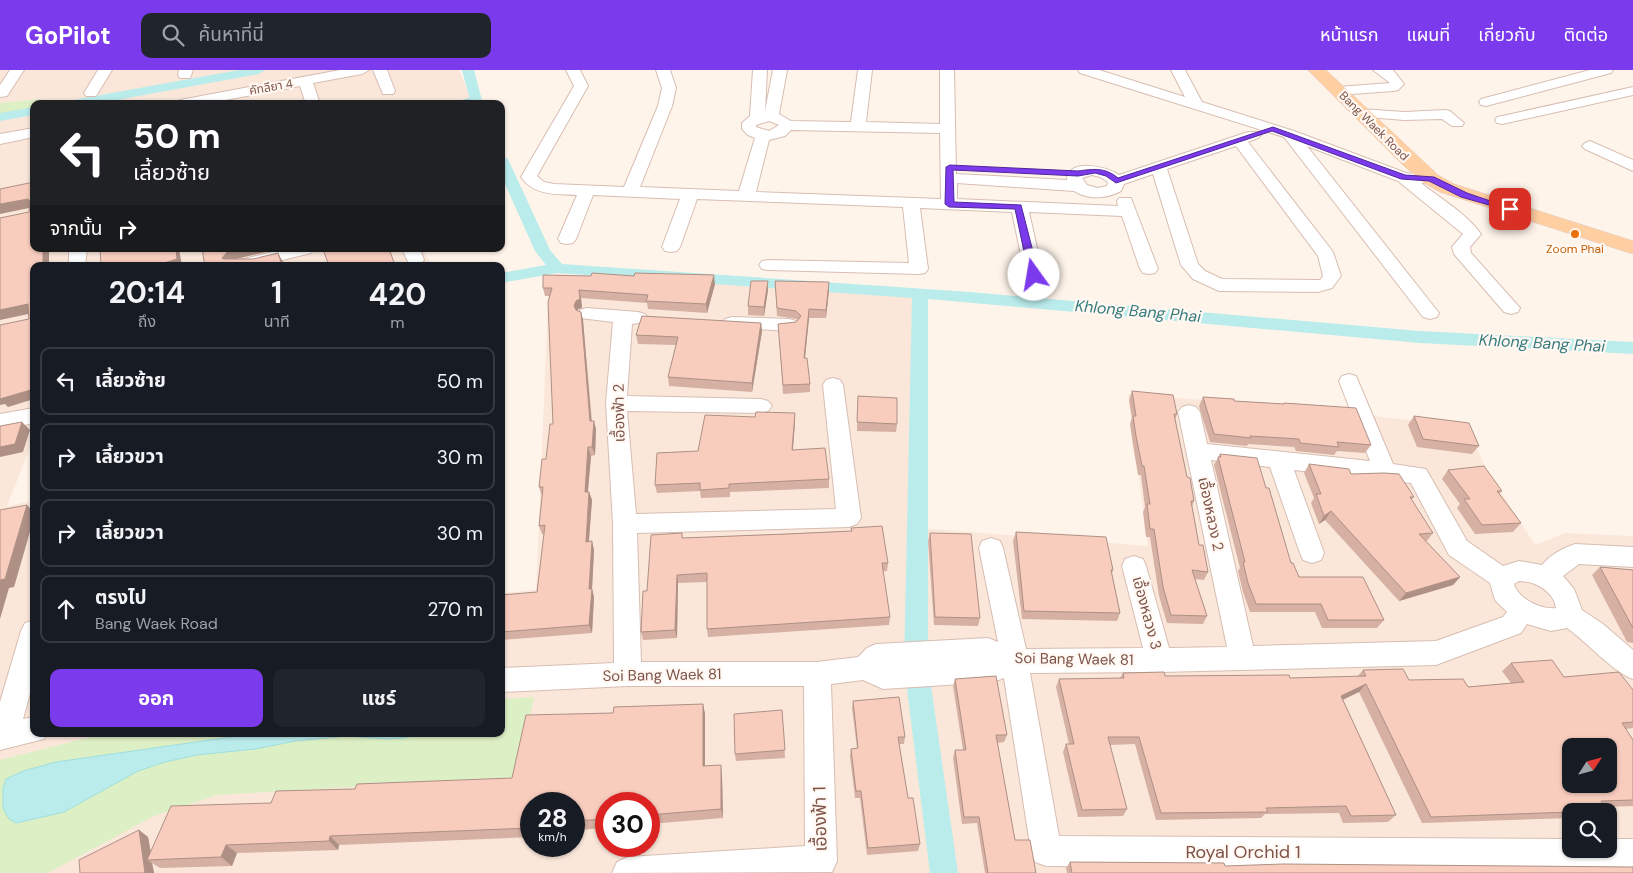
<!DOCTYPE html>
<html lang="th">
<meta charset="utf-8">
<style>
:root{--surface:#171b24;--page:#20242c;--text:#f1f3f6;--muted:#9ea1a6;--line:#363941;--accent:#7c3aed}
body{margin:0;font-family:"DM Sans","Noto Sans Thai",sans-serif;background:var(--page);color:var(--text);height:100vh;display:flex;flex-direction:column;font-size:19px;white-space:nowrap}
*{box-sizing:border-box;margin:0}
p{font-size:16px;color:var(--muted)}
.icon{flex:none;width:28px;height:28px;fill:none;stroke:currentColor;stroke-width:2;stroke-linecap:round;stroke-linejoin:round}
.map{position:relative;flex:1;overflow:hidden}
.details{position:absolute;left:30px;top:192px;width:475px;height:475px;display:flex;flex-direction:column;background:var(--surface);border-radius:10px;box-shadow:0 1px 4px #0004}
.details>*{flex:none}
.hud{position:absolute;left:30px;top:30px;width:475px;height:152px;border-radius:10px;box-shadow:0 1px 4px #0004;background:#202124;color:#fff;overflow:hidden}
.needle{width:32px;rotate:54deg}
.fabs{position:absolute;left:1562px;top:668px;display:grid;gap:10px}
.fabs a{display:grid;place-items:center;width:55px;height:55px;border-radius:10px;background:var(--surface);box-shadow:0 1px 4px #0004;font-size:25px}
.speed{position:absolute;left:520px;top:722px;display:flex;gap:10px;font-size:25px;font-weight:700;text-align:center}
.speed>*{display:grid;place-content:center;width:65px;height:65px;border-radius:50%;background:var(--surface);box-shadow:0 1px 4px #0004;line-height:1}
.speed small{font-size:12px;font-weight:400}
.speed .limit{border:8px solid #d22;background:#fff;color:#111}
.pin{position:absolute;display:grid;place-items:center;width:42px;height:42px;color:#fff;margin:-21px;border-radius:10px;box-shadow:0 2px 8px #0006}
.me{position:absolute;width:55px;margin:-28px;rotate:347deg;stroke-linejoin:round;filter:drop-shadow(0 0 4px #0008)}
.turn{display:flex;align-items:center;gap:18px;height:105px;padding:0 20px;font-size:22px}
.turn .icon{width:65px;height:65px;stroke-width:2.5}
.turn b{display:block;font-size:35px;line-height:42px}
.then{display:flex;align-items:center;height:48px;padding:0 20px;background:#0003;gap:10px;font-size:19px}
.eta{display:flex;justify-content:space-evenly;align-items:center;height:85px;text-align:center}
.eta b{font-size:30px;font-weight:700;line-height:35px}
.button{display:flex;gap:10px;margin-top:auto;padding:10px 20px}
.button a{flex:1;height:58px;border-radius:10px;background:var(--accent);color:#fff;font-size:20px;font-weight:700;line-height:58px;text-align:center}
.button a+a{background:var(--page);color:var(--text)}
ul{padding:0;list-style:none}
li{display:flex;align-items:center;gap:15px;height:68px;margin:0 10px 8px;padding:0 10px;border:2px solid var(--line);border-radius:10px}
li div{flex:1}
li b{display:block;font-size:19px}
li em{font-style:normal}
header{display:flex;align-items:center;gap:30px;box-sizing:border-box;height:70px;padding:0 25px;background:var(--accent);color:#fff}
header strong{font-size:24px}
nav{display:flex;gap:28px;margin-inline-start:auto;font-size:18px}
.search{width:350px;height:45px;background:var(--page);display:flex;align-items:center;gap:12px;box-sizing:border-box;padding:0 18px;border-radius:10px;color:var(--muted);font-size:19px}
.map>svg:first-child{display:block}
</style>
<header>
<strong>GoPilot</strong>
<div class="search"><svg class="icon" aria-label="search" viewBox="0 0 24 24"><circle cx="10" cy="10" r="6"/><path d="M15 15l6 6"/></svg>ค้นหาที่นี่</div>
<nav><a>หน้าแรก</a><a>แผนที่</a><a>เกี่ยวกับ</a><a>ติดต่อ</a></nav>
</header>
<div class="map">
<svg width="1633" height="803" viewBox="0 0 1633 803">
<rect width="100%" height="100%" fill="#fff4ea"/>
<path fill="#fae7da" fill-rule="evenodd" d="M0,0H459L473,34H34V179H423L432,196H34V368L7,436L34,431V664H501V523L536,520L549,208L556,204L920,224L918,458L1148,476L1128,324L1277,336L1466,356L1487,400L1535,475L1565,463L1633,466V803H0ZM1571,676H1609V714H1571ZM531,734H574V776H531ZM606,734H649V776H606ZM1571,741H1609V779H1571Z"/>
<path fill="#ddefc5" d="M43,29V34H34V38L0,44V33Z
M534,627L517,707L217,725L154,746L48,803H0V690L103,664H501V629Z"/>
<path fill="#bbecec" stroke="#a0dfdf" d="M252,664H423L403,668L387,669L347,666L296,671L255,679L197,685L165,692L138,701L64,742L16,753L9,749L3,738V718L6,709L23,701L56,692Z"/>
<g fill="none" stroke-linecap="round" stroke-linejoin="round">
<path stroke="#a0dfdf" stroke-width="4" d="M454,34L475,29"/>
<path fill="#bbecec" fill-rule="evenodd" d="M239,0H265L259,4L95,34H67L73,30Z
M462,0H474L483,34H471Z
M34,37V45L0,51V43Z
M501,85L508,89L550,180L562,194L970,222L1420,261L1633,272V284L1420,273L928,229V595L958,803H930L904,595L912,228L557,203L501,213V203L546,195L535,181L501,105Z"/>
<g stroke="#d8bdb2" stroke-width="2">
<path id="minor" d="M10,0H24L7,26L0,27V15Z
M98,0H112L96,26H86L84,23Z
M179,0H193L190,8H180L178,5Z
M340,0H369L362,4L313,13L320,34H306L300,16L204,34H173L180,30Z
M373,0H387L395,21L393,24H383Z
M566,0H580L588,16L537,106L544,112L554,114L624,117L658,36L662,18L656,0H670L676,18L672,36L640,117L739,121L755,68L748,65L742,59V53L750,46L753,0H767L765,41L773,0H787L779,44L791,51L851,52L858,0H872L866,52L940,54V0H954L956,104L1067,110C1067,88 1107,96 1119,105L1248,62H1258L1261,65L1258,68L1248,72L1333,182L1341,206L1332,218L1318,222L1219,221L1193,209L1181,195L1153,104L1124,114L1121,121C1106,129 1088,130 1074,121L957,113V129L1118,136L1117,131L1119,128H1131L1158,199L1155,203L1149,204L1143,203L1140,199L1122,146L1029,142L1043,205L1040,209L1034,210L1028,209L1025,205L1012,142L920,138L928,199L925,203L919,204L768,200L762,199L759,195L762,191L768,190L909,193L903,137L697,129L680,177L677,181L671,182L665,181L662,177L680,129L593,125L576,169L573,173L567,174L561,173L558,169L577,125C557,124 534,126 521,107L574,16ZM769,51L779,55L769,61L756,57V55ZM791,60L940,63L941,129L756,122L769,70L785,66ZM1236,76L1318,186L1323,206L1320,210L1222,209L1205,201L1198,194L1167,99ZM1092,105L1100,107L1108,112L1107,116L1098,118L1087,115L1082,108Z
M1078,0H1099L1185,27L1171,0H1185L1202,32L1294,61L1406,103L1437,106L1439,109L1437,112L1421,113C1441,129 1466,143 1481,164L1470,177L1471,183L1520,238L1518,242L1511,244L1504,242L1454,184L1452,177L1463,164L1398,111L1307,76L1439,243L1437,247L1430,249L1423,247L1284,67L1080,3Z
M1373,0H1393L1404,14L1398,20L1393,21L1338,25L1331,21L1338,17L1390,13Z
M1590,0H1613L1611,3L1486,36L1481,35L1479,32L1481,29Z
M1633,17V25L1502,54L1497,53L1495,50L1497,47L1502,46Z
M1361,39L1404,42L1445,40L1450,41L1464,53L1462,56H1452L1442,49L1404,50L1356,46L1354,43L1356,40Z
M34,58V67L0,74V64Z
M1590,71L1633,90V101L1585,79L1582,76L1585,73Z
M69,179H87L85,196H69Z
M285,179H314L311,183L258,196H229L232,192Z
M402,179H420L424,190L421,194L415,195L409,194Z
M587,238L638,242L645,244L648,248L645,252L632,254L627,326L761,329L768,331L772,336L768,341L761,343L627,341L636,444L836,439L823,315L826,310L833,308L840,310L843,315L861,448L857,454L849,457L637,463L641,592H817L858,587L867,578L876,574L988,568L998,572L979,478L982,471L991,468L1000,471L1003,478L1026,579L1143,578L1122,496L1125,489L1134,486L1143,489L1146,496L1169,578L1227,577L1178,342L1182,337L1189,335L1196,337L1200,342L1207,374L1370,391L1339,311L1342,306L1349,304L1356,306L1393,394L1426,399L1467,471L1503,496L1519,491L1542,495C1550,485 1563,478 1575,474L1633,477V497L1579,494L1563,506L1574,519L1582,540L1603,554L1633,580V609C1613,602 1587,572 1567,558L1551,561L1527,554L1521,563L1436,595L1159,602L1030,603L1059,766L1571,769V779H1609V769H1633V801L1046,796L1035,792L1031,781L1004,608L993,612L883,619L863,610L831,614L837,791L832,802L612,803L617,792L628,787L805,776L804,616H628L501,622V598L614,593L613,454L606,333L613,252L580,248L578,244L580,240ZM1211,390L1270,397L1300,483L1303,490L1312,493L1321,490L1324,483L1294,400L1411,413L1449,485L1490,513L1495,530L1507,542L1503,547L1436,571L1253,576ZM1519,511C1534,511 1554,521 1556,538C1542,540 1518,529 1514,514Z
M732,247L789,249L796,251L799,255L796,259L789,261L725,257L722,253L725,249Z
M34,338V353L0,360V344Z
M34,550V609L23,649L34,647V664H46L44,669L0,680V632L21,561L25,553Z"/>
</g>
<g stroke="#dbcfcc" stroke-width="1">
<path id="major" d="M1308,0H1326L1438,105L1454,114L1633,171V184L1440,122L1424,113L1404,96Z"/>
</g>
<use href="#minor" fill="#fff" fill-rule="evenodd"/>
<use href="#major" fill="#ffcea1" fill-rule="evenodd"/>
</g>
<path fill="#d5b0a3" d="M775,211L829,220L826,248H809L805,288L810,314V322L783,324L779,262L796,252L798,251L797,249L777,246Z
M715,214L707,243L648,239L647,233L581,228L582,238L578,239V241L581,242L583,250L592,351L596,359L595,385L591,386L588,422H589L592,430L589,472L594,480L592,519L594,527L592,563L501,570V525L537,522L544,464H542L539,456L542,426L539,417L546,389L553,354L550,226H545L543,218Z
M768,220L764,246L748,245V236Z
M761,253L762,261L752,322L669,316L668,307L676,275L638,274L636,265Z
M1132,321L1177,344L1175,350L1187,407L1194,431L1192,436L1199,475L1208,502L1204,510L1195,509L1207,546L1203,554L1167,553L1159,526L1150,467H1146L1143,442L1145,437L1141,405H1138L1133,375L1130,354L1132,348L1129,330Z
M858,326L897,354L896,362L857,361Z
M1203,327L1234,331L1283,334L1284,333L1371,375L1365,383L1337,381L1334,385L1296,381L1294,377L1248,374L1247,376L1210,372L1199,336Z
M795,343V352L793,380L829,409V418L730,422V427L701,428L700,421L657,423L655,415L698,381L755,347Z
M1414,346L1479,376L1472,384L1417,377L1408,355Z
M1220,384L1266,418L1291,493L1299,507L1384,550L1377,558H1322L1315,542H1250L1243,522L1238,501L1240,498L1214,395Z
M1309,394L1351,404L1414,427L1411,430L1433,463L1426,472L1460,507L1453,515L1399,531L1325,450L1319,454L1311,433L1314,428L1304,403Z
M1448,400L1502,421L1499,424L1521,453L1513,462L1475,464L1457,438L1460,434L1442,409Z
M851,458L888,493L887,501H883L890,547L889,555L708,567L707,559V512L678,513L677,568L643,570L641,562L647,521L683,468L851,461Z
M1016,462L1113,500L1112,504L1120,543L1117,551L1022,549L1013,471Z
M930,463L980,548L978,556L934,555L928,471Z
M1600,497L1633,500V573L1627,572L1592,505Z
M1511,593L1564,607L1633,620V658L1626,659L1633,670V736L1605,737L1607,741H1571V748L1422,753L1359,622L1343,630L1396,745L1388,752L1343,753L1339,743L1265,744L1261,748L1156,750L1135,674L1110,675L1127,739L1123,746L1078,747L1063,682L1066,674H1069L1056,617L1059,609L1120,608L1123,603L1165,606L1290,608L1357,607L1363,600L1409,610L1468,617L1511,613L1502,601Z
M955,609L1007,665L1004,672L997,673L1015,770L1036,803H985L977,753L962,754L953,688L955,680H963L953,616Z
M853,631L905,667L904,674H899L908,728L920,774L918,781L867,785L860,728H855L850,686L851,679L857,678L852,638Z
M703,634L705,644V696L722,705L723,748L649,754V734H606V758L579,760L578,765H574V734H531V767L339,775L338,780L237,783L232,796L160,798L152,793L154,803H80L139,760L148,767L151,782L271,733L355,719L512,708L613,643Z
M782,640L785,688L736,691L735,684Z
M1070,792L1225,796L1633,803H1067L1066,798Z"/>
<path fill="#ae9085" d="M28,129L34,137L0,144V134Z
M43,179H49V196H43Z
M176,179H179L182,196H161V194Z
M239,179H278L232,190L227,196L222,188L227,182Z
M278,183L283,192L284,196H278L277,193Z
M714,205L715,214L707,243L706,234Z
M768,211V220L764,246V237Z
M829,212V220L826,248V240Z
M579,220L581,228L582,238L578,239L576,245L574,236Z
M33,224H34V262L33,260V243L0,250V240Z
M809,239V248L804,297V288Z
M581,242L583,250L592,360L590,351Z
M761,253L762,261L752,322V313Z
M34,319V329L8,337L5,334L0,335V324Z
M795,343V352L792,388V380Z
M594,351L596,359L595,385L592,377Z
M22,352L30,360L23,382L0,387V377Z
M588,377L591,386L587,430L585,422Z
M589,422L592,430L588,480L586,472Z
M27,435L34,442V448L14,517L9,518L0,549V510Z
M1331,441L1325,450L1319,454L1324,446Z
M592,471L594,480L592,519L594,527L592,563L589,555V519Z
M677,505L678,513L677,568L675,560Z
M1460,507L1453,515L1399,531L1406,523Z
M1366,614L1359,622L1335,633L1341,626Z
M703,634L705,644V706L703,696Z
M721,695L722,705L723,748L721,739Z
M574,751L579,760L578,765L574,756Z
M139,760L148,767L152,790H147L152,793L154,803H145Z
M330,766L339,775L338,780L329,771Z
M226,775L237,783L232,796L221,787Z"/>
<path fill="#f8cdbe" stroke="#ae9085" fill-rule="evenodd" d="M434,31L436,34H423Z
M34,112V179H43V196H34L33,260H34V319L0,329V255L29,249L28,234L0,240V148L29,142L30,131L28,129L0,134V119Z
M100,179H176L177,189L161,194V196H97L101,195Z
M202,179H239L227,182L222,188L224,189H253L278,183L281,192L277,193L278,196H205Z
M323,179H389L395,195L390,196H329Z
M592,203L634,206L635,203L714,205L706,234L646,231L648,225L579,220L580,229L576,231L574,236L576,240L581,242L590,351H594L592,377H588L585,422H589L586,472L592,471L589,519H592L589,555L501,562V525L537,522L545,455L539,456L543,417H539L542,389H546L550,354H553L548,232L552,218H543V205L591,206Z
M751,211H768L764,237L748,236Z
M775,211L829,212L826,240L809,239L804,288H807L810,314L783,315L778,254L796,252L801,246L796,241L777,238Z
M642,246L761,253L752,313L668,307L678,267L636,265Z
M1132,321L1173,325L1177,344H1174L1187,407L1190,408L1194,431H1191L1199,475H1203L1208,502L1192,500L1207,546L1171,545L1163,517L1154,459H1150L1147,434H1150L1144,396H1142L1136,366L1133,346H1136Z
M858,326L897,328V354L857,352Z
M1203,327L1234,329V331L1284,334V333L1356,338L1371,375L1337,372L1339,377L1300,373L1299,369L1250,366L1251,368L1214,364Z
M756,342L795,343L792,380L825,378L829,409L729,414V418L700,420V413L655,415L657,383L698,381L705,345L755,347Z
M1414,346L1469,353L1479,376L1423,369Z
M22,352L15,374L0,377V356Z
M1220,384L1257,388L1266,418H1269L1291,493H1293L1299,507H1363L1384,550H1328L1321,534H1256L1248,513L1243,492H1245L1218,387H1221Z
M1309,394L1349,399L1351,404L1384,403L1399,404L1414,427H1410L1433,463L1419,464L1460,507L1406,523L1331,441L1324,446L1316,424H1321Z
M1484,396L1502,421H1497L1521,453L1482,455L1464,429H1470L1448,400Z
M27,435L5,509L0,510V440Z
M882,456L888,493H882L890,547L707,559V503L677,505L675,560L641,562L643,521H647L651,465L682,463V468L787,464L852,461L851,458Z
M1016,462L1106,467L1113,500H1111L1120,543L1024,541Z
M930,463L971,464L980,548L935,547Z
M1600,497L1633,500V558Z
M1552,590L1564,607L1619,602L1633,620V652L1622,653L1633,670V730L1601,731L1607,741H1571V742L1431,747L1366,614L1341,626L1396,745L1351,746L1346,736L1266,738L1268,742L1161,743L1139,667H1108L1127,739L1082,740L1066,674H1074L1059,609L1124,608L1123,603L1164,602L1165,606L1289,605L1290,608L1366,606L1363,600L1403,599L1409,610L1463,609L1468,617L1524,612L1511,593ZM1571,676H1609V714H1571Z
M996,606L1007,665H996L1015,770H1030L1036,803H988L979,747H964L955,680H966L955,609Z
M899,627L905,667H898L908,728H913L920,774L868,778L861,721H856L851,679L858,678L853,631Z
M703,634V696L721,695V739L649,745V734H606V749L574,751V755V734H531V758L330,766L329,771L226,775L221,787L147,790L171,736L271,733L276,721L355,719L357,714L512,708L526,645L613,643L614,637Z
M782,640L785,680L735,684L734,644Z
M139,760L145,803H80L79,790Z
M1070,792L1224,793L1225,796L1283,794L1633,797V803H1072Z"/>
<path fill="#7c3aed" stroke="#51269a" d="M1273,57L1405,105L1434,107L1467,123L1514,139L1510,141L1461,127L1429,111L1401,109L1272,61L1116,113L1106,106L1095,103L1078,106L953,100L954,132L1021,135L1039,205L1034,207L1029,205L1015,139L949,137L945,134L946,97L950,95L1078,101C1093,99 1105,97 1118,108Z"/>
<circle fill="#e8710a" stroke="#fff8f3" stroke-width="2" cx="1575" cy="164" r="5"/>
<g text-anchor="middle" dominant-baseline="central" stroke-width="4.5" stroke-linejoin="round" paint-order="stroke">
<g font-size="12" fill="#7e5448" stroke="#fff8f3">
<text transform="translate(271 17) rotate(-10)">คัทลียา 4</text>
<text transform="translate(1374 56) rotate(45)">Bang Waek Road</text>
</g>
<g font-size="12" fill="#c56008" stroke="#fff8f3">
<text x="1575" y="179">Zoom Phai</text>
</g>
<g font-size="15" fill="#7e5448" stroke="#fff8f3">
<text transform="translate(619 343) rotate(-91)">เอื้องฟ้า 2</text>
<text transform="translate(1211 444) rotate(78)">เอื้องหลวง 2</text>
<text transform="translate(1147 543) rotate(75)">เอื้องหลวง 3</text>
<text transform="translate(1074 589) rotate(1)">Soi Bang Waek 81</text>
<text transform="translate(662 605) rotate(-1)">Soi Bang Waek 81</text>
</g>
<g font-size="16" font-style="italic" fill="#377b7d" stroke="#fff8f3">
<text transform="translate(1138 241) rotate(5)">Khlong Bang Phai</text>
<text transform="translate(1542 273) rotate(3)">Khlong Bang Phai</text>
</g>
<g font-size="18" fill="#7e5448" stroke="#fff8f3">
<text transform="translate(820 749) rotate(-91)">เอื้องฟ้า 1</text>
<text x="1243" y="782">Royal Orchid 1</text>
</g>
</g>
</svg>
<div class="fabs">
<a><svg class="needle" viewBox="-14 -14 28 28"><path d="M0-13l5 13h-10z" fill="#e53935"/><path d="M0 13l5-13h-10z" fill="#9ea1a6"/></svg></a>
<a><svg class="icon" aria-label="search" viewBox="0 0 24 24"><circle cx="10" cy="10" r="6"/><path d="M15 15l6 6"/></svg></a>
</div>
<div class="speed"><div>28<small>km/h</small></div><div class="limit">30</div></div>
<div class="pin" style="left:1510px;top:139px;background:#d93025"><svg class="icon" aria-label="arrive" viewBox="0 0 24 24"><path d="M6 21V4h12l-3 4 3 4H6"/></svg></div>
<svg class="me" style="left:1034px;top:205px" viewBox="-20 -20 40 40"><circle r="19" fill="#fff"/><path d="M0-13L10 11 0 6-10 11z" fill="#7c3aed"/></svg>
<div class="hud">
<div class="turn"><svg class="icon" aria-label="left" viewBox="0 0 24 24"><path d="M17 20v-9H6M10 6l-5 5 5 5"/></svg><div><b>50 m</b>เลี้ยวซ้าย</div></div>
<div class="then">จากนั้น<svg class="icon" aria-label="right" viewBox="0 0 24 24"><path d="M7 20v-9h11M14 6l5 5-5 5"/></svg></div>
</div>
<section class="details">
<div class="eta">
<div><b>20:14</b><p>ถึง</p></div>
<div><b>1</b><p>นาที</p></div>
<div><b>420</b><p>m</p></div>
</div>
<ul>
<li><svg class="icon" aria-label="left" viewBox="0 0 24 24"><path d="M17 20v-9H6M10 6l-5 5 5 5"/></svg><div><b>เลี้ยวซ้าย</b></div><em>50 m</em></li>
<li><svg class="icon" aria-label="right" viewBox="0 0 24 24"><path d="M7 20v-9h11M14 6l5 5-5 5"/></svg><div><b>เลี้ยวขวา</b></div><em>30 m</em></li>
<li><svg class="icon" aria-label="right" viewBox="0 0 24 24"><path d="M7 20v-9h11M14 6l5 5-5 5"/></svg><div><b>เลี้ยวขวา</b></div><em>30 m</em></li>
<li><svg class="icon" aria-label="ahead" viewBox="0 0 24 24"><path d="M12 20V5M6 11l6-6 6 6"/></svg><div><b>ตรงไป</b><p>Bang Waek Road</p></div><em>270 m</em></li>
</ul>
<div class="button"><a>ออก</a><a>แชร์</a></div>
</section>
</div>
